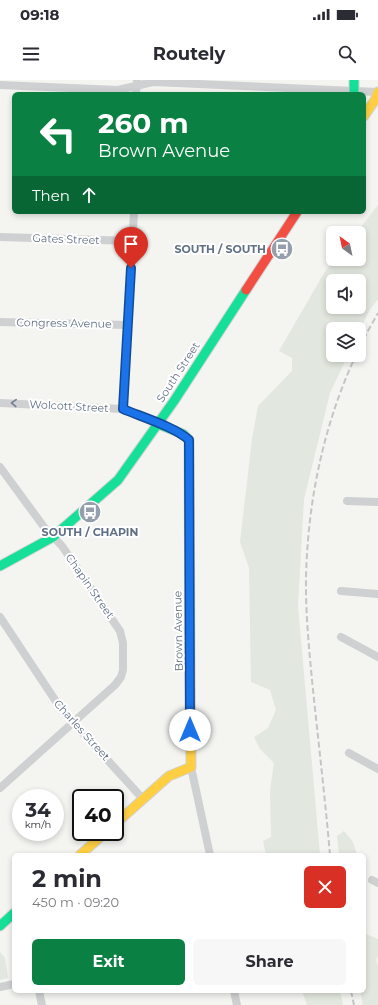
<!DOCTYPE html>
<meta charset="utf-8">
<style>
:root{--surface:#fff;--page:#f7f7f7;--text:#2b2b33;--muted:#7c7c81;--accent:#0b8043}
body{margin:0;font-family:Montserrat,sans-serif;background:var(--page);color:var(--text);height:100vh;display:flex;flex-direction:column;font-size:15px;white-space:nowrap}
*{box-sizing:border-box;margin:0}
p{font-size:13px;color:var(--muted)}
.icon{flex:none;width:22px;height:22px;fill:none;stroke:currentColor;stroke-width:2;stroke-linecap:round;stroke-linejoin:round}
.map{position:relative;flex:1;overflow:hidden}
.details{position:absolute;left:12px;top:773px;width:354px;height:140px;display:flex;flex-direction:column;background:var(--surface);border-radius:6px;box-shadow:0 2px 6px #0003}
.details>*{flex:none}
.banner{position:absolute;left:12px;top:12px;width:354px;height:122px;border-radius:6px;box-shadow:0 2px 6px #0003;background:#0b8043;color:#fff;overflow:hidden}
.needle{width:26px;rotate:327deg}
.controls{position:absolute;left:326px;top:146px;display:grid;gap:8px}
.controls a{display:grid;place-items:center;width:40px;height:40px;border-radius:6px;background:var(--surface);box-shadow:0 2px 6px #0003;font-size:20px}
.speed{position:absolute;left:12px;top:709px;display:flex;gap:8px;font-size:20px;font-weight:700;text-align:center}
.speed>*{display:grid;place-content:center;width:52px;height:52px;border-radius:50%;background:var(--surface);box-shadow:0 2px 6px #0003;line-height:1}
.speed small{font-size:10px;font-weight:400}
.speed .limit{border:2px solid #111;border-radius:6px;background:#fff;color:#111}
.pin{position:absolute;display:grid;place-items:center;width:34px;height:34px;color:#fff;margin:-41px -17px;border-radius:50% 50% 50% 0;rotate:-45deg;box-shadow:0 0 4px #0007}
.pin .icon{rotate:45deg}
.me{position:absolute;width:44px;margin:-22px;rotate:0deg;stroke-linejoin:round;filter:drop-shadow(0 0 3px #0008)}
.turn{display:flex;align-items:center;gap:14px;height:84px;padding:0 20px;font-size:18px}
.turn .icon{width:52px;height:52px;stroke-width:2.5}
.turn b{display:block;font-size:28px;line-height:34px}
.then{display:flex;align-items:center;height:38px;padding:0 20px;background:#0003;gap:8px;font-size:15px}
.round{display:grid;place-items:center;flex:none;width:42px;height:42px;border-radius:6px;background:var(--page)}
.headline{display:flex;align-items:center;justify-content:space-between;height:68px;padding:0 20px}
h1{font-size:24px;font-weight:700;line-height:30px}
.button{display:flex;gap:8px;margin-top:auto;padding:8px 20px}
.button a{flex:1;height:46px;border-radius:6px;background:var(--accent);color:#fff;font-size:16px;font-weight:700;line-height:46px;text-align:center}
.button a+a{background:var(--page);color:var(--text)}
.status{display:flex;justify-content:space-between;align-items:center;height:28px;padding:0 20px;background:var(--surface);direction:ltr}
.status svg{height:11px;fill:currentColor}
header{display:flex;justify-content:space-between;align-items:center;height:52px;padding:0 20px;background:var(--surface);font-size:18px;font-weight:700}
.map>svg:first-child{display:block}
</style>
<div class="status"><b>09:18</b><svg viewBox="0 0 49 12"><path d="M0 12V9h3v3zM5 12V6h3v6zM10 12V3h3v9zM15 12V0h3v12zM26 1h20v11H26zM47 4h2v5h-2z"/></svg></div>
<header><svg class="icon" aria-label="menu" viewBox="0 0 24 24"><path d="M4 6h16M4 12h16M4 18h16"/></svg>Routely<svg class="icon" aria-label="search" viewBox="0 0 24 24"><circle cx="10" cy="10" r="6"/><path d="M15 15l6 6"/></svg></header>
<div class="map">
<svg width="378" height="925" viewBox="0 0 378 925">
<rect width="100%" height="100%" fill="#f4f4f1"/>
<path fill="#e2e7df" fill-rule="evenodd" d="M378,125V219L369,231L359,252V249H333V275H348L330,313L304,419L298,526L320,775H266L263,761L271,757L270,710L274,683L260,669L254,657L268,648L276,630L270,610L251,602L249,488L240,462L252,359L258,326L292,291V278L279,271L324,193L335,179H359V153H356ZM333,201H359V227H333Z
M344,751L353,762L357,775H339L337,756Z
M364,846L366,854L378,859V876L376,880L378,886V925H363L360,911H364Z
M0,872L5,878L8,898L0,900Z
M302,911H340L343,925H307Z"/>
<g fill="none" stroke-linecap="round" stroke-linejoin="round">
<g stroke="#d0d2d3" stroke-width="11">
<path id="fast" d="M354,0V14
M158,344L183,354L189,360L190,587
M0,486L53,457L118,400L174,321L246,210
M0,846L14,833"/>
</g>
<g stroke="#d0d2d3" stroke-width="11">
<path id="slow" d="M364,36L375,20L378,12
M115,744L169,696L191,687L190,587
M80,775L106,752"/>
</g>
<g stroke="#d0d2d3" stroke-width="11">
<path id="jam" d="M246,210L297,132"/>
</g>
<path stroke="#cfd0d1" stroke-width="8" d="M0,5L118,10L153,2L378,12
M136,14L137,0
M0,157L133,161
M0,242L128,245
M0,323L123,329L158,344
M123,329L134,132
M0,387L44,447L62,466L120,551L123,563V590L121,597L115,605L0,708
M347,421L378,422
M341,511L378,514
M0,537L61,629L143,719
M341,557L378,577
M349,673L378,689
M191,687L210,775
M372,800L378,803
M0,907L14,904
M39,911L42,925
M234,911L237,925"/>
<use href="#fast" stroke="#16e098" stroke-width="9"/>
<use href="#slow" stroke="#ffcf43" stroke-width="9"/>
<use href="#jam" stroke="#f24e42" stroke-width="9"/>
<path stroke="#c4c5c6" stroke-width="2" stroke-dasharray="6 3" stroke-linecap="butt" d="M359,267L378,233
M330,775C325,717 318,659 312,600C308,558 304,516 307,474C311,406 327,337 356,275
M351,911L354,925"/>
</g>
<defs><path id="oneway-chevron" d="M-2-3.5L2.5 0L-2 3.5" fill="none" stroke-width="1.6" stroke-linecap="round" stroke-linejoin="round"/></defs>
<use stroke="#727f90" href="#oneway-chevron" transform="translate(14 323) rotate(-178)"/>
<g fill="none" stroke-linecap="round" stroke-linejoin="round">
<g stroke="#114b97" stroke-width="10">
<path id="route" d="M131,188L123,329C142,337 175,347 189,360L190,650"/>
</g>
<use href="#route" stroke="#1a73e8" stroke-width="7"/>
</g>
<defs>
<g id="bus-disc" transform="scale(1.15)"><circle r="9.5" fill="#949fab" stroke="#fff"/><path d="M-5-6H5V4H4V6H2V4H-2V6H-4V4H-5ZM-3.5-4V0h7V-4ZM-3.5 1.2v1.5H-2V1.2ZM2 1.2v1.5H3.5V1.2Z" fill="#fff"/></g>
</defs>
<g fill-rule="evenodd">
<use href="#bus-disc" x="282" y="169"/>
<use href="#bus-disc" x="90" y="432"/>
</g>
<g text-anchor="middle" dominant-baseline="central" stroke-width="4" stroke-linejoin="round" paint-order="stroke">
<g font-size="11" fill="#617185" stroke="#fff">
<text transform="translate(66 159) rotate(2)">Gates Street</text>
<text transform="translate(64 243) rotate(1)">Congress Avenue</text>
<text transform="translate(178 292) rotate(-57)">South Street</text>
<text transform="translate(69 326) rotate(3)">Wolcott Street</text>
<text transform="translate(90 506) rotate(55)">Chapin Street</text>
<text transform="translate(178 551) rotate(-91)">Brown Avenue</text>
<text transform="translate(82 650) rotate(48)">Charles Street</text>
</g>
<g font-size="11" font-weight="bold" fill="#617185" stroke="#fff" text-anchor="end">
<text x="266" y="169">SOUTH / SOUTH</text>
<text x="90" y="452" text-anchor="middle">SOUTH / CHAPIN</text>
</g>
</g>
</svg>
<div class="controls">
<a><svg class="needle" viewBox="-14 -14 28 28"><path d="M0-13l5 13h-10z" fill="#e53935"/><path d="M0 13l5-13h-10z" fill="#7c7c81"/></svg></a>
<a><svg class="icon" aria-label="sound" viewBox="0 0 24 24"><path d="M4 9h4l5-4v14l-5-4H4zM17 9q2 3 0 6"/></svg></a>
<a><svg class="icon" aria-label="layers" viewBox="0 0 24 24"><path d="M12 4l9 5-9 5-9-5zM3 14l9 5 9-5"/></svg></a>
</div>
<div class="speed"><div>34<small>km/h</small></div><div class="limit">40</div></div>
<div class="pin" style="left:131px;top:188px;background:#d93025"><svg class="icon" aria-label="arrive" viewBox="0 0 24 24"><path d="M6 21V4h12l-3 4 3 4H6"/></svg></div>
<svg class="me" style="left:190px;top:650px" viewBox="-20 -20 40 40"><circle r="19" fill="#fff"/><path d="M0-13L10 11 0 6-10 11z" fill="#1a73e8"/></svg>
<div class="banner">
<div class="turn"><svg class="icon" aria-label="left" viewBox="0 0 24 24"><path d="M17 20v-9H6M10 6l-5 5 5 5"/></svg><div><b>260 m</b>Brown Avenue</div></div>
<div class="then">Then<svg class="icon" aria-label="ahead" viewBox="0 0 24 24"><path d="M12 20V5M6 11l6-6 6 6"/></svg></div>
</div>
<section class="details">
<div class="headline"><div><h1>2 min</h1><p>450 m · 09:20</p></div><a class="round" style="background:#d93025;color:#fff"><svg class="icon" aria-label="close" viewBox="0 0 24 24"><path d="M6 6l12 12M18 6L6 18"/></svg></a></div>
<div class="button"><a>Exit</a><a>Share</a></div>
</section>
</div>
